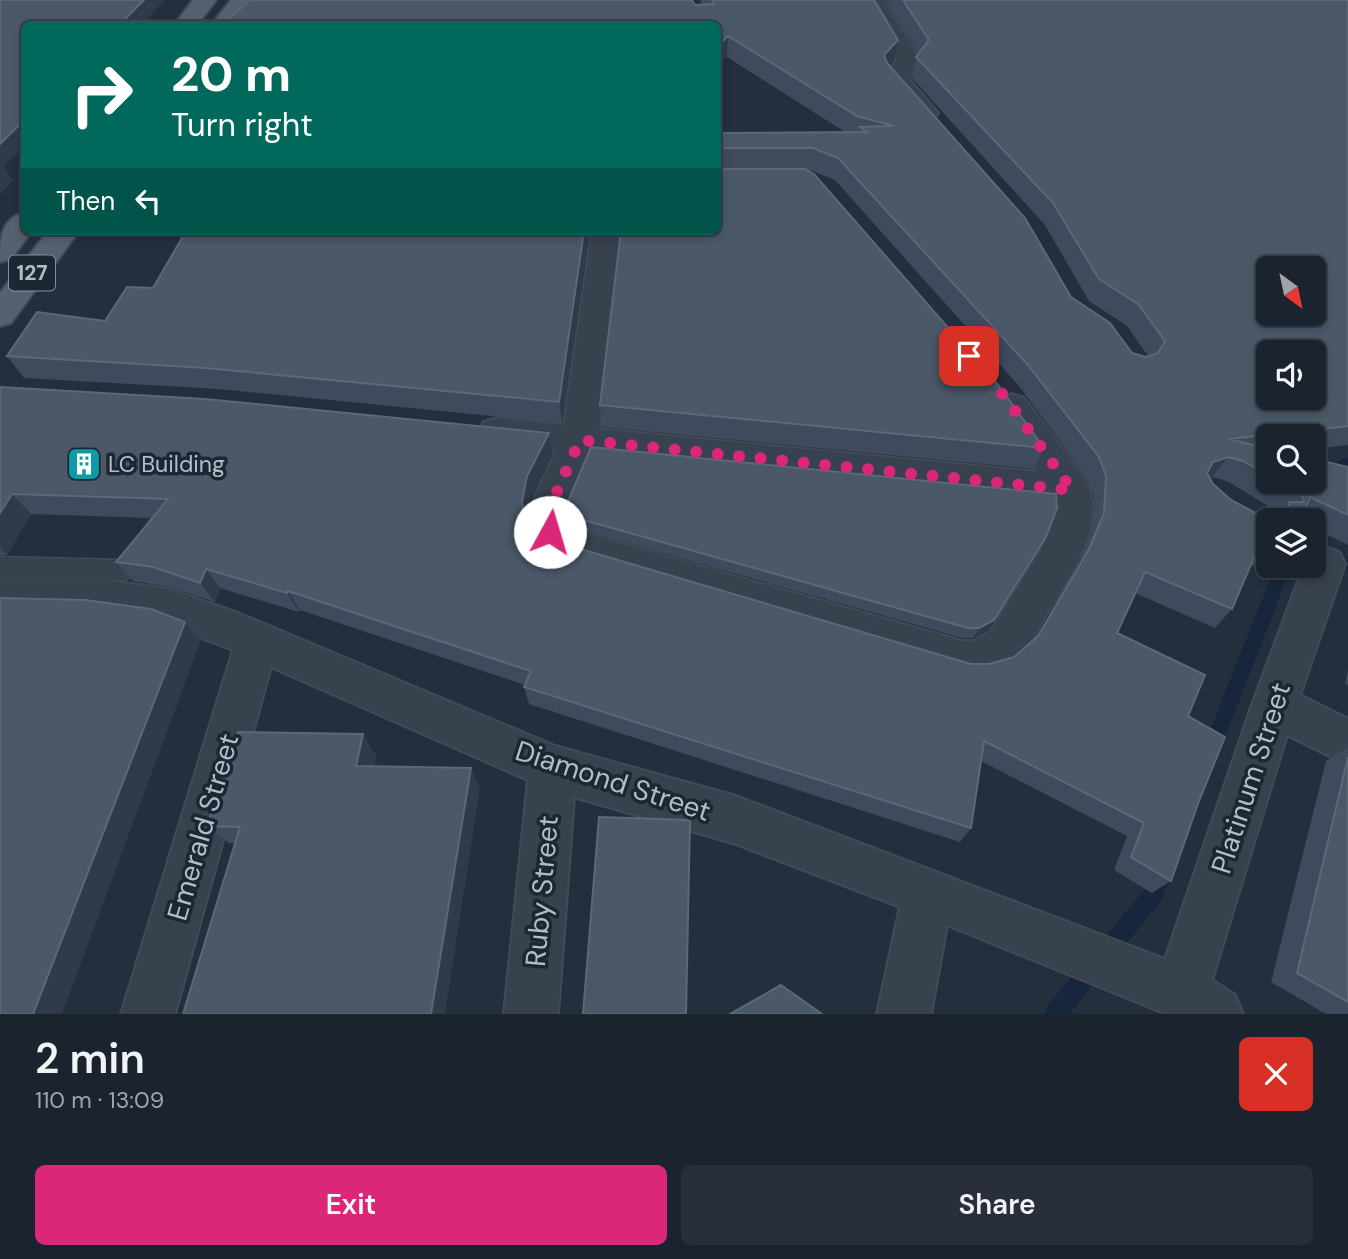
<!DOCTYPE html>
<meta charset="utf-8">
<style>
:root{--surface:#1b232e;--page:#282f3a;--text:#f1f3f6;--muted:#a0a4aa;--line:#39404a;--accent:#db2777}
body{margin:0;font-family:"DM Sans",sans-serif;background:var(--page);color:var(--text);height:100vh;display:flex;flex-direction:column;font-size:26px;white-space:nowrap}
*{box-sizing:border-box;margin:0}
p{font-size:23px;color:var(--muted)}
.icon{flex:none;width:38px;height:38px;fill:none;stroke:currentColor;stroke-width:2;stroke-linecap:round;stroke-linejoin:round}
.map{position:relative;height:1014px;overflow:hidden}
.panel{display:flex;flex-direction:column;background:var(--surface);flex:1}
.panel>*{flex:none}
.hud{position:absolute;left:21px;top:21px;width:700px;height:214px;border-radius:10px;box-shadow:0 4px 10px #0003,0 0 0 2px var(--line);background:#00695c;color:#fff;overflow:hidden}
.needle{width:46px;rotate:147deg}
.fabs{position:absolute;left:1256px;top:256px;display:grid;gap:14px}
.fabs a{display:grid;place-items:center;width:70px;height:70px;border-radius:10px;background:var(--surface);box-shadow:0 4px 10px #0003,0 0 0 2px var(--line);font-size:35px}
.pin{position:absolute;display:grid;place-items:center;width:60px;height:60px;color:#fff;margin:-30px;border-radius:14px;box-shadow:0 4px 10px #0006}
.me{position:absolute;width:77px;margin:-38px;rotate:6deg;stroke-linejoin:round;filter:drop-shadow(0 0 5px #0008)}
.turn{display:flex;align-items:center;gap:24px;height:147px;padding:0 35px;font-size:32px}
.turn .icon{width:91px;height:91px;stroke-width:2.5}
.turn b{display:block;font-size:49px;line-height:60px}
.then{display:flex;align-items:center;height:66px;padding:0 35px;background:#0003;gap:14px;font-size:26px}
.round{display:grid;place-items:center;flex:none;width:74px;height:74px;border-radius:10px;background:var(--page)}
.head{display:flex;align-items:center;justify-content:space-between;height:119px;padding:0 35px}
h1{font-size:42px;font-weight:600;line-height:52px}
.action{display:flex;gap:14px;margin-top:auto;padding:14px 35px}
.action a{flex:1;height:80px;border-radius:10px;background:var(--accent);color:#fff;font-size:28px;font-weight:600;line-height:80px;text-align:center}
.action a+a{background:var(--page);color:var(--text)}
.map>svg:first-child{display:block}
</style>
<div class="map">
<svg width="1348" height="1014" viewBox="0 0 1348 1014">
<rect width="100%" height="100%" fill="#242f3e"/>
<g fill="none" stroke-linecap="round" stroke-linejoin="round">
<path fill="#17263c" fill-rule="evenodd" d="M1348,457V470L1323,480L1318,478L1315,474L1318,470Z
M1276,565H1292L1219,753L1217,759L1210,762L1203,759L1201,753Z
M1163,862L1170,865L1173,872L1161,901L1069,1014H1044L1047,1006L1147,887L1156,865Z"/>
<g stroke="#414a57" stroke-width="3">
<path id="lane" d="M0,557L123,560L131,563L135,570L131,577L123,580L0,577Z"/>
</g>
<g stroke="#414a57" stroke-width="4">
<path id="street" d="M864,0H886L889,10L922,62L908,78L938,113L934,119L925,121L916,119L882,78L897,61L867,10Z
M592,231H622L599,429L1038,472L994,407L1000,398L1012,394L1024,398L1085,479C1109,524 1068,578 1046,615C1038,628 1031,645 1021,657C1007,674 983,681 962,679L568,561C502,539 536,496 556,452L497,446L484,442L479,432L484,422L497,418L564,425ZM592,455L1053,503V520L1042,549L990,632L974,641H962L580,532L568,524L566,515Z
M1325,547L1339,552L1345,564L1300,695L1348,719V765L1287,735L1212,980L1235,995L1243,1014H1167L947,925L931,1014H877L900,907L736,844L574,797L558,1014H504L528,780L271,667L175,1014H121L233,650L168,625L104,616L0,614V578L104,580L168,589L238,613L555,746L736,796L1165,959L1252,705L1304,565H1314V551Z"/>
</g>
<g stroke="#414a57" stroke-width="4">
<path id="primary" d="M193,0H216L198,24H175Z
M231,0H254L235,24H212Z
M24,213V231H32L11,259L0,262C0,240 0,219 24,213Z
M48,231H79L11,323L0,326V293Z"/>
</g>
<use href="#lane" fill="#38414e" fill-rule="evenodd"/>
<use href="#street" fill="#38414e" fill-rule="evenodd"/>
<use href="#primary" fill="#56606e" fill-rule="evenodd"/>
</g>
<path fill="#3f4b5c" d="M700,0H874L894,61L889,66L1071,297L1132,353L1146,357L1148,356L1127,326L1089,301L1045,225L912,78L916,57L919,53L891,9L888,0H1348V445L1314,449V436H1269V481H1314L1348,467V545L1314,528V520H1274L1280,513L1227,481L1212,477L1210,478L1213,484L1231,500L1269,520V565H1277L1269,573L1251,565L1232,609L1215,628L1135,593L1117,633L1188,716L1199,801L1171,881L1152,893L1114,870L1127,836L981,761L971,828L960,842L529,704L524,687L525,685L300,610L299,612L220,588L215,602L169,587L133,581L116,562L152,518L31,514L7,555H0V387L552,454L531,497L527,519L530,525L550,540L971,664H989L1014,657L1036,638L1077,569L1091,533L1094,496L1087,478L1019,386L835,180L810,170H806L1044,448L1034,469L602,427L600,405L718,133L845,132L727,57L695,5L702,4Z
M186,231H589L562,423L218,389L24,378L7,356L105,321L153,288Z
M567,504L1040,548L988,630L973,638H962L581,530L570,522Z
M1348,670V685L1345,684Z
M1348,747V1014H1326L1271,982L1326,761Z
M376,755L374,766L480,788L235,843H229L207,826Z"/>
<path fill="#2f3b4b" d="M144,0H165L142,24H120Z
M728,36L727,57L718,66V46Z
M898,40L894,61L880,76L884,55Z
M24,120V146L4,167L13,180L0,194V144Z
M584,231H589L562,423L559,402Z
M549,433L552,454L531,497L526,522L528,534L522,502L527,476Z
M1228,457L1212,477L1198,483L1213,462Z
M12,494L31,514L7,555L0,548V513Z
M1046,537L988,630L973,638L979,628Z
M206,569L220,588L215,602L200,583Z
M288,591L300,610L299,612L287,593Z
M185,622L201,640L62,1014H33Z
M363,734L376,755L370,785L356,766Z
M471,768L480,788L445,1014H431Z"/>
<path fill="#4b5868" stroke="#5c6777" stroke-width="2" fill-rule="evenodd" d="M0,0H144L120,24H24V120L0,144Z
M250,0H692L695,5L714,4L712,0H874L898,40L884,55L887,63L1025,218L1071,297L1110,323L1132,353L1146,357L1158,353L1165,341L1138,304L1099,279L1053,203L916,57L929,40L903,0H1348V426L1229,439L1269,449V476L1243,461L1228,457L1213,462L1207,473L1213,484L1231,500L1269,520V545L1261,541L1232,609L1145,572L1117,633L1205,675L1188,716L1225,737L1199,801L1171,881L1131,857L1144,823L984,741L971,828L524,687L531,671L288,591L287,593L206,569L200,583L153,567L116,562L168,499L12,494L0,513V387L205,399L549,433L527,476L522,502L524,514L530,525L550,540L971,664H989L1014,657L1038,636L1089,549L1104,513L1106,476L1099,457L1028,365L838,158L813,148H719L718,149V133L867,132L860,127L894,126L857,116L728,36L718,46V24H224ZM1269,268H1314V313H1269ZM1269,352H1314V397H1269Z
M718,167L719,169H805L814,174L999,386L1044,448L600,405L621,231H718Z
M186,231H584L559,402L206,368L7,356L37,312L105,321L127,287L153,288Z
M591,447L1056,494L1057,508L1046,537L994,620L979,628H968L580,519L569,511L567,504Z
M1314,459L1348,467V515L1310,497L1301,520H1289V502H1304L1303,497L1278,481H1314Z
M0,598L85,600L151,609L185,622L33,1014H0Z
M238,732L363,734L356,766L471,768L431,1014H183L240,827L207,826Z
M1348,757V1002L1297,973Z
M599,817L690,820L686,1014H583Z
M781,985L822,1014H730Z"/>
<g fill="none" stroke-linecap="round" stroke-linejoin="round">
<path stroke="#db2777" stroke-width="12" stroke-dasharray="0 21.6" d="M550,532L547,514L580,440L1072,490L1005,397L969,356"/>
</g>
<defs>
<g id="building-square" transform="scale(1.75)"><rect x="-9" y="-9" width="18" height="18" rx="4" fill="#0f9aa8" stroke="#1d2633"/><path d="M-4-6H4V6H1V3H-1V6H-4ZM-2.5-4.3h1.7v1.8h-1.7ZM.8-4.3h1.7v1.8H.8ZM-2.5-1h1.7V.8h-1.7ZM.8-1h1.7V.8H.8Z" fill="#fff"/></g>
</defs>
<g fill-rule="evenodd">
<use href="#building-square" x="84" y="464"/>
</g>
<g text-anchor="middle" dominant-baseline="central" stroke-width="7" stroke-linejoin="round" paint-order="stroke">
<rect fill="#1d2633" stroke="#878f9c" stroke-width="2" x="9" y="255.5" width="46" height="35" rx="5"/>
<g font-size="21" font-weight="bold" fill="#b4bcc9">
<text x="32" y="273">127</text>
</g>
<g font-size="23" fill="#b4bcc9" stroke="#1d2633" text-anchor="start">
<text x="108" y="464">LC Building</text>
</g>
<g font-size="28" fill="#b4bcc9" stroke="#1d2633">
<text transform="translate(1251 778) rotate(-72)">Platinum Street</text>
<text transform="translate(613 781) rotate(18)">Diamond Street</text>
<text transform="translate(203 827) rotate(-74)">Emerald Street</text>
<text transform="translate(542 891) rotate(-85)">Ruby Street</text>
</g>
</g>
</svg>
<div class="fabs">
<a><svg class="needle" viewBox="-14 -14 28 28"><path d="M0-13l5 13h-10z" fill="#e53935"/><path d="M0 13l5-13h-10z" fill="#a0a4aa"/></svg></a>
<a><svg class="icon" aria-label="sound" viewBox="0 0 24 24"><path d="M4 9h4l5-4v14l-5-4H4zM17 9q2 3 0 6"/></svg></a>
<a><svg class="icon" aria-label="search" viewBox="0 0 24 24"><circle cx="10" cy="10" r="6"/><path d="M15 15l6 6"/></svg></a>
<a><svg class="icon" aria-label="layers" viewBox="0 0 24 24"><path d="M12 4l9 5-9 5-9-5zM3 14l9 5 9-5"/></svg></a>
</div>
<div class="pin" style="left:969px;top:356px;background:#d93025"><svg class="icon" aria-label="arrive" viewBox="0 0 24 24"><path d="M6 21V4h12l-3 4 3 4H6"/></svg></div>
<svg class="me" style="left:550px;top:532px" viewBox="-20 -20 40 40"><circle r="19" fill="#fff"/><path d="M0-13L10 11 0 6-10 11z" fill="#db2777"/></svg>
<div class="hud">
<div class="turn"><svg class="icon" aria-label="right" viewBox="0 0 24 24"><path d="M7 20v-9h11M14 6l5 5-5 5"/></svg><div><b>20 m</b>Turn right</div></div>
<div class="then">Then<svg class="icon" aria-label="left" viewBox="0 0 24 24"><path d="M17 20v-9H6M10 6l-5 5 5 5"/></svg></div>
</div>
</div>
<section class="panel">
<div class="head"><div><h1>2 min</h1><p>110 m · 13:09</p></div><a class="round" style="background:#d93025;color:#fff"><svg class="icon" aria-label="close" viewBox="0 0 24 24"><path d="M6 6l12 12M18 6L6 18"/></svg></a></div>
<div class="action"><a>Exit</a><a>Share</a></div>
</section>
